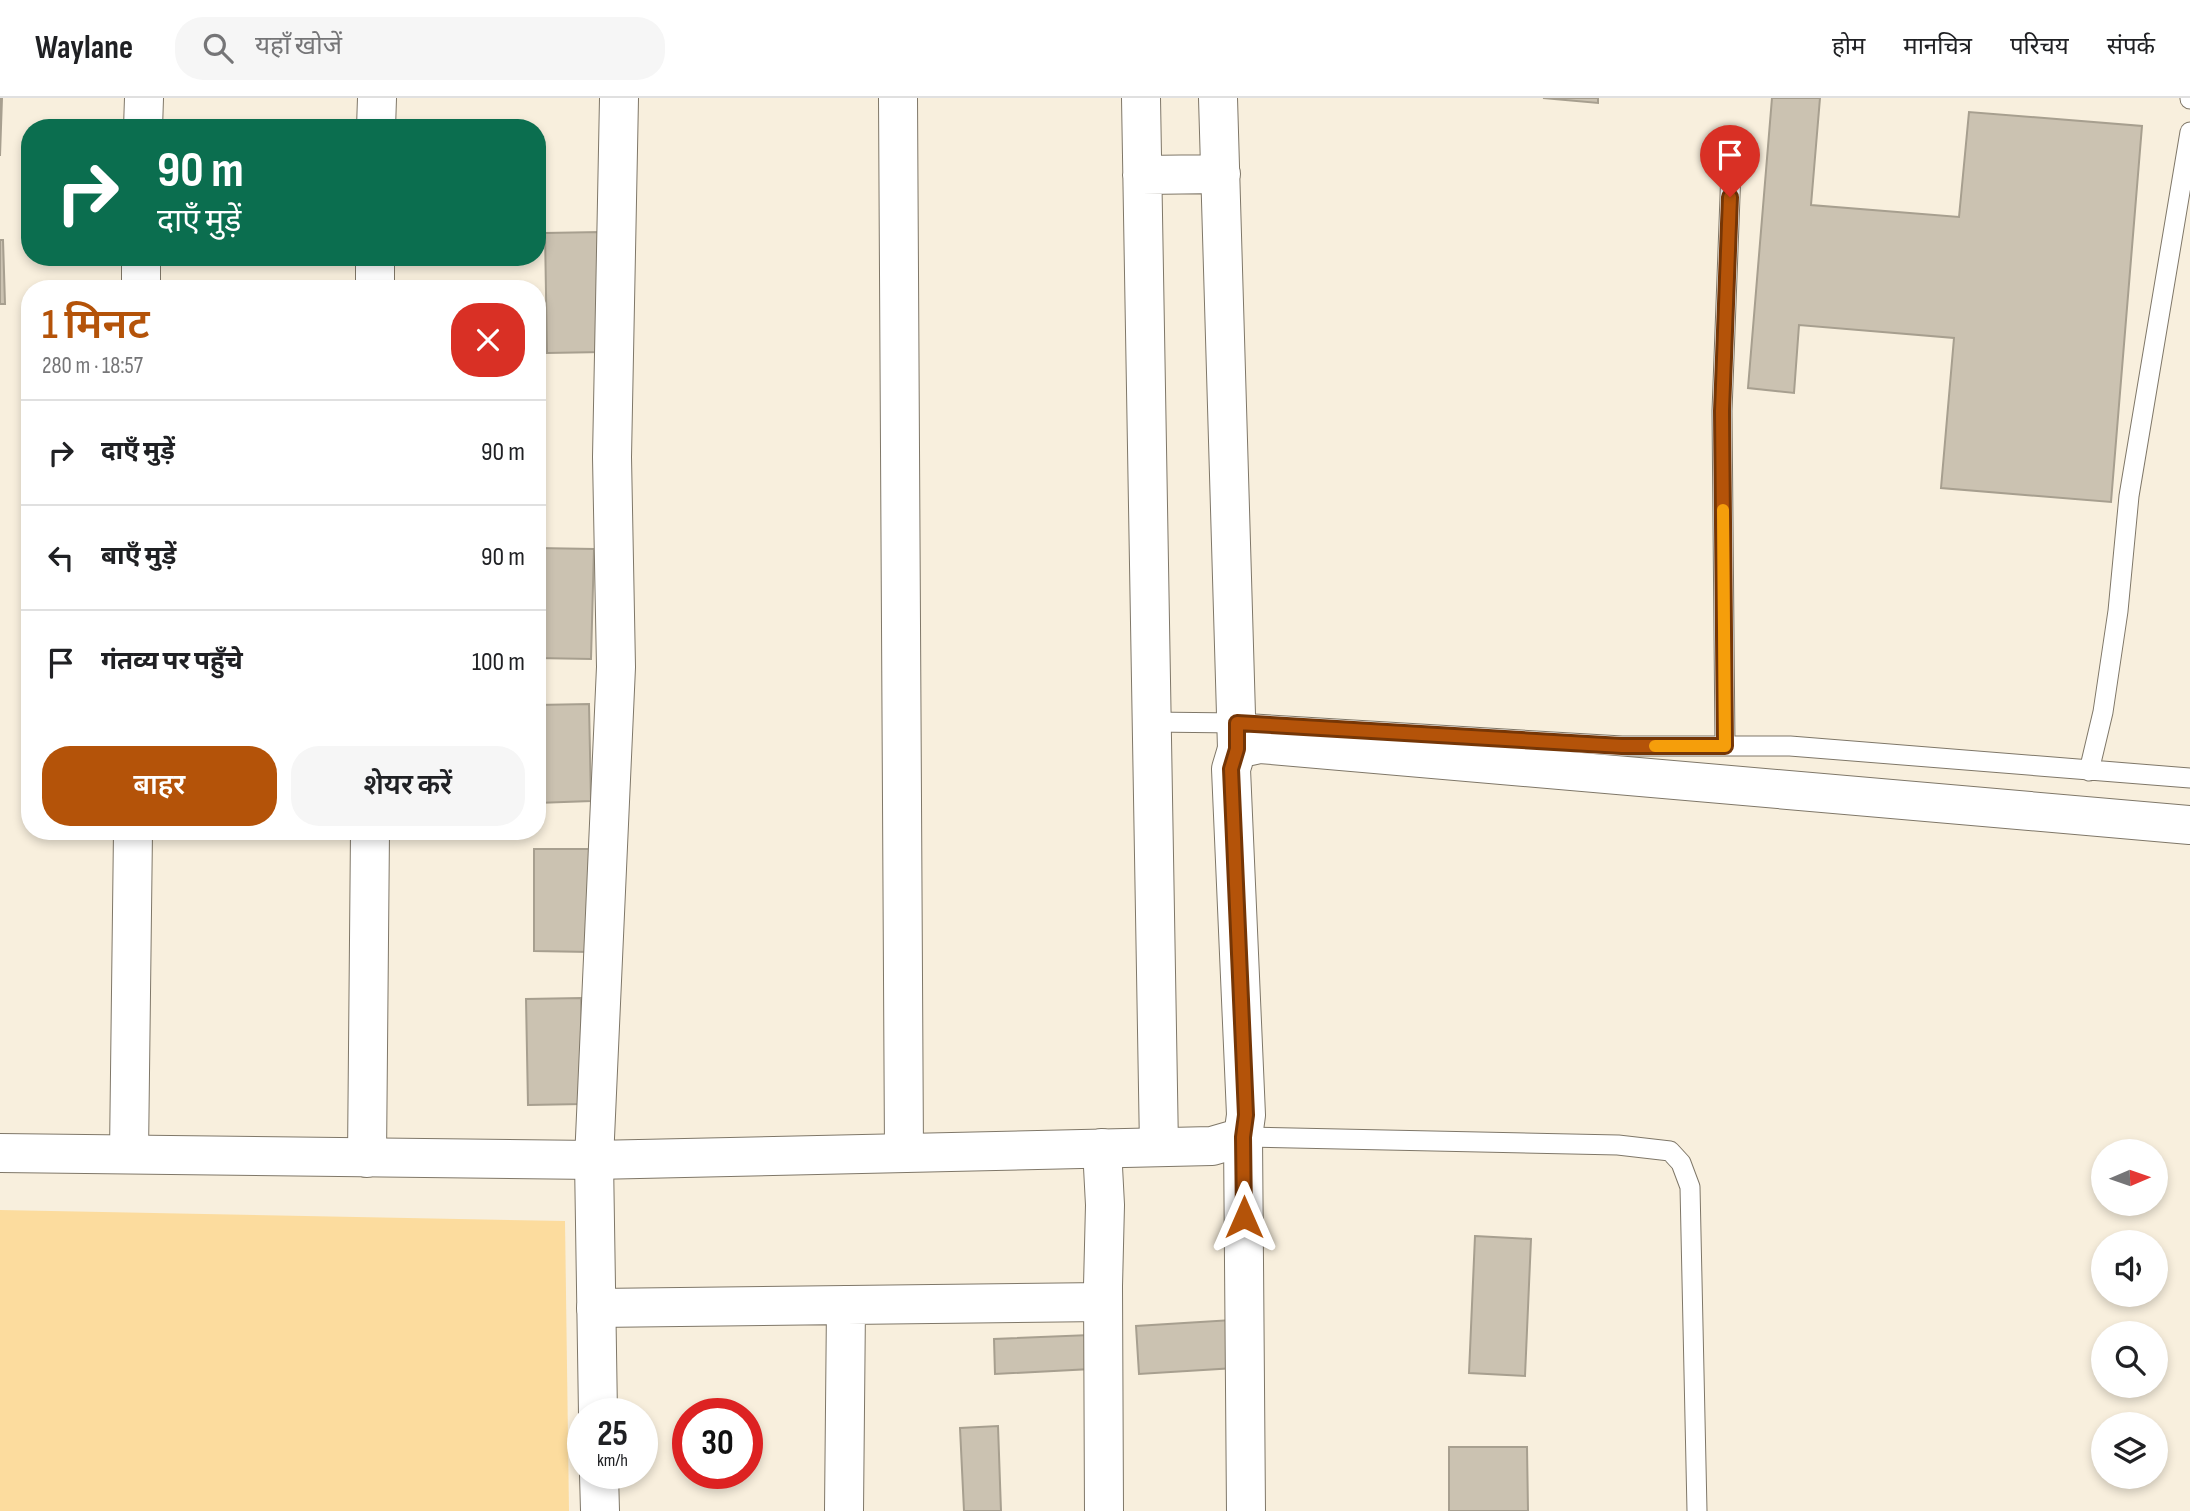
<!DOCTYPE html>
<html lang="hi">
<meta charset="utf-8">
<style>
:root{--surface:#fff;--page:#f6f6f6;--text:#202124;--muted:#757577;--line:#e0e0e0;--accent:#b45309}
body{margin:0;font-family:"Sofia Sans Condensed","Noto Sans Devanagari",sans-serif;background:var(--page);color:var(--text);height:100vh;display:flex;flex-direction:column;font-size:26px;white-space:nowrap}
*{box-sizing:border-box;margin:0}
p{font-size:23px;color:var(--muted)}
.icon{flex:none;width:38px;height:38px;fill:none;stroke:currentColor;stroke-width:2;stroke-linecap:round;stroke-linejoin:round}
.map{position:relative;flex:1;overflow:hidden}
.drawer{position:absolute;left:21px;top:182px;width:525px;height:560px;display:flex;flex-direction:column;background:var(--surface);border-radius:28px;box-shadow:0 4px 10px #0003}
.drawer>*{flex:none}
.guide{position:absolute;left:21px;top:21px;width:525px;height:147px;border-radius:28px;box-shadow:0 4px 10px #0003;background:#0b6e4f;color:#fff;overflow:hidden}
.needle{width:46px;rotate:88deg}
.buttons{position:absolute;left:2091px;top:1041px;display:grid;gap:14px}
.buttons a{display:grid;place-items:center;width:77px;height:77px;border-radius:50%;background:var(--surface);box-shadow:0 4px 10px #0003;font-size:35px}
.speed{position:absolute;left:567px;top:1300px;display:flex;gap:14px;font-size:35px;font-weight:700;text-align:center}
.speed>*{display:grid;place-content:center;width:91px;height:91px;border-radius:50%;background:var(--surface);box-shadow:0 4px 10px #0003;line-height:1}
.speed small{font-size:18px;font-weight:400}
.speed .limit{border:10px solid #d22;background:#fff;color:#111}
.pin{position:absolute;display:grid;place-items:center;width:60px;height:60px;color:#fff;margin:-72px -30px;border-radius:50% 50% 50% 0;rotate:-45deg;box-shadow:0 0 7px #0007}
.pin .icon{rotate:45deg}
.me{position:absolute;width:77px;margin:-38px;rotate:0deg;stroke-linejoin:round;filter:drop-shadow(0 0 5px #0008)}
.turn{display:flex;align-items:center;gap:24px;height:147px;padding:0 21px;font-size:32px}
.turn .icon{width:91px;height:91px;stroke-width:2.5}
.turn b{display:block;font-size:49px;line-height:60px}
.round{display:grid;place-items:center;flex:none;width:74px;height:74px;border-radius:28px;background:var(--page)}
.overview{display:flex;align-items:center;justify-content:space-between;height:119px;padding:0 21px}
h1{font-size:42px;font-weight:600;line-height:52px;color:var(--accent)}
.primary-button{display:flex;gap:14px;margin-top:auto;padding:14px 21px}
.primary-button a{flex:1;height:80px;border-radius:28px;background:var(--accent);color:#fff;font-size:28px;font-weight:600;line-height:80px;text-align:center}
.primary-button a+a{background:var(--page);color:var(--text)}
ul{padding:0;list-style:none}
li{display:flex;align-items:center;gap:21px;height:105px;padding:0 21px;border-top:2px solid var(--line)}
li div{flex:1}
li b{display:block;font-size:26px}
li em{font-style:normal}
header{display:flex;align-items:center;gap:42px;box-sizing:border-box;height:98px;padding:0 35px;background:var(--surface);border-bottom:2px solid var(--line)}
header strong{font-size:33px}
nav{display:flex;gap:38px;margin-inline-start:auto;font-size:24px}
.search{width:490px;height:63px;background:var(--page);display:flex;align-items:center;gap:18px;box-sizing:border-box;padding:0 24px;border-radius:28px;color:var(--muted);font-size:26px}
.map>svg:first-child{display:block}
</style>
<header>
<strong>Waylane</strong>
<div class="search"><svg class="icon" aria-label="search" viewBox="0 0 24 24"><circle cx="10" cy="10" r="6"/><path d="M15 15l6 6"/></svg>यहाँ खोजें</div>
<nav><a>होम</a><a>मानचित्र</a><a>परिचय</a><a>संपर्क</a></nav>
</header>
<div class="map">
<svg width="2190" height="1413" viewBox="0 0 2190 1413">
<rect width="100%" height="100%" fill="#f8efdd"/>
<path fill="#fcdc9e" d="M0,1112L565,1123L569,1413H0Z"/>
<path fill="#cbc2b1" stroke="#a79f8f" stroke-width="2" d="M0,0H2L0,58Z
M1543,0H1598V5Z
M1772,0H1820L1811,107L1959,119L1969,14L2142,28L2111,404L1941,390L1954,240L1799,227L1794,295L1748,290Z
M600,134L603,254L547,255L545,135Z
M0,142H3L5,206H0Z
M537,450L594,451L591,561L537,560Z
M589,606L591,703L537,705V607Z
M534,751H590L589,854L534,853Z
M581,900L583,1006L528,1007L526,901Z
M1475,1138L1531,1141L1525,1278L1469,1275Z
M1232,1222L1235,1270L1139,1276L1136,1228Z
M1090,1237L1091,1271L995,1276L994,1241Z
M998,1328L1001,1413H964L960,1330Z
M1449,1349H1527L1528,1413H1449Z"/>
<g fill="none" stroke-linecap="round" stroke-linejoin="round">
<g stroke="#7f7768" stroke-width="21">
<path id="service" d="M2190,0V1
M1151,624L1237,625L1622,648H1790L2190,680
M1725,648L1722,313L1731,72
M2089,673L2103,614L2118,513L2129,398L2190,34
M1243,1039L1618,1047L1670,1053L1681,1065L1690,1089L1697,1413"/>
</g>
<g stroke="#7f7768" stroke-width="40">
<path id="minor" d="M898,0L904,1055
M1141,0L1159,1049
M1218,0L1237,651
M143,30L144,0
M376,30L377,0
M1142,77L1221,76
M141,191V159
M375,191V159
M1243,1039L1246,1413
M1102,1050L1105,1107L1103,1188L1104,1413
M129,1056L133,733
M367,1060L370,733
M594,1062L616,569L612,359L619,0
M596,1210L1103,1204
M844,1413L846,1207"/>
</g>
<g stroke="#7f7768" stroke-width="40">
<path id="tertiary" d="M594,1062L598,1316
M599,1376L600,1413"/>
</g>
<g stroke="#7f7768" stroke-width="40">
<path id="secondary" d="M0,1055L594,1062L1212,1048L1243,1039L1246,1017L1231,671L1237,651L1260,646L2190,727"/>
</g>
<use href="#service" stroke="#fff" stroke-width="19"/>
<use href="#minor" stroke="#fff" stroke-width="38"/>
<use href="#tertiary" stroke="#fff" stroke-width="38"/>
<use href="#secondary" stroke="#fff" stroke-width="38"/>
</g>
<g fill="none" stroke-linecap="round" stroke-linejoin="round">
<g stroke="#753606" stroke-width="18">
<path id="route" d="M1244,1119L1243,1039L1246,1017L1231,671L1237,651V625L1622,648H1725L1722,313L1730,99"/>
</g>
<use href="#route" stroke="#b45309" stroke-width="12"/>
<path stroke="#f59e0b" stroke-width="12" d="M1655,648H1725L1723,412"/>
</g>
</svg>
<div class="buttons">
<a><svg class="needle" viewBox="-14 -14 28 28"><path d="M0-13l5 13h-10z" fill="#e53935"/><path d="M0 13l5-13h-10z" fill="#757577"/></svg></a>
<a><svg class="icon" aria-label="sound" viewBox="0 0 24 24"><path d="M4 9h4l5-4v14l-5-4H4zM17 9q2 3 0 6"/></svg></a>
<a><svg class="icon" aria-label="search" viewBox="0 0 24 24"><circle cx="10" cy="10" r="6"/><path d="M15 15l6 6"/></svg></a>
<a><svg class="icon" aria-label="layers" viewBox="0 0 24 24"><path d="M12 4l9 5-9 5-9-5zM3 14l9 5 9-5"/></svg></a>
</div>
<div class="speed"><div>25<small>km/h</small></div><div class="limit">30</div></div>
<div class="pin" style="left:1730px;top:99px;background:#d93025"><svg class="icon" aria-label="arrive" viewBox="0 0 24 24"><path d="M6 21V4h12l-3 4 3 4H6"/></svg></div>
<svg class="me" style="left:1244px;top:1119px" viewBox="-20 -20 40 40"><path d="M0-17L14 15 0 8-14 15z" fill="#b45309" stroke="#fff" stroke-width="4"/></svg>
<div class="guide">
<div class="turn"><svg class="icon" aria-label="right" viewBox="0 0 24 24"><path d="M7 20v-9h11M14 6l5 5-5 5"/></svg><div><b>90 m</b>दाएँ मुड़ें</div></div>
</div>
<section class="drawer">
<div class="overview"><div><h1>1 मिनट</h1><p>280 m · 18:57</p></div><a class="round" style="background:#d93025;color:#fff"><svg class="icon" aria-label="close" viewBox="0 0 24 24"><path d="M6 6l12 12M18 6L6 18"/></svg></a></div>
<ul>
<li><svg class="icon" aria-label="right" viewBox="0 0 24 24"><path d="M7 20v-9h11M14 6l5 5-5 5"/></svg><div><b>दाएँ मुड़ें</b></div><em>90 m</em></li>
<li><svg class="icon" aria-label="left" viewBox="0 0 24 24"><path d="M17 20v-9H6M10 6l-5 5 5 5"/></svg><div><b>बाएँ मुड़ें</b></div><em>90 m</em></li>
<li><svg class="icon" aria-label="arrive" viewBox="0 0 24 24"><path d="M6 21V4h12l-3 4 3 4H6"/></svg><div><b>गंतव्य पर पहुँचे</b></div><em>100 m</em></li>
</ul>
<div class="primary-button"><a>बाहर</a><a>शेयर करें</a></div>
</section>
</div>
